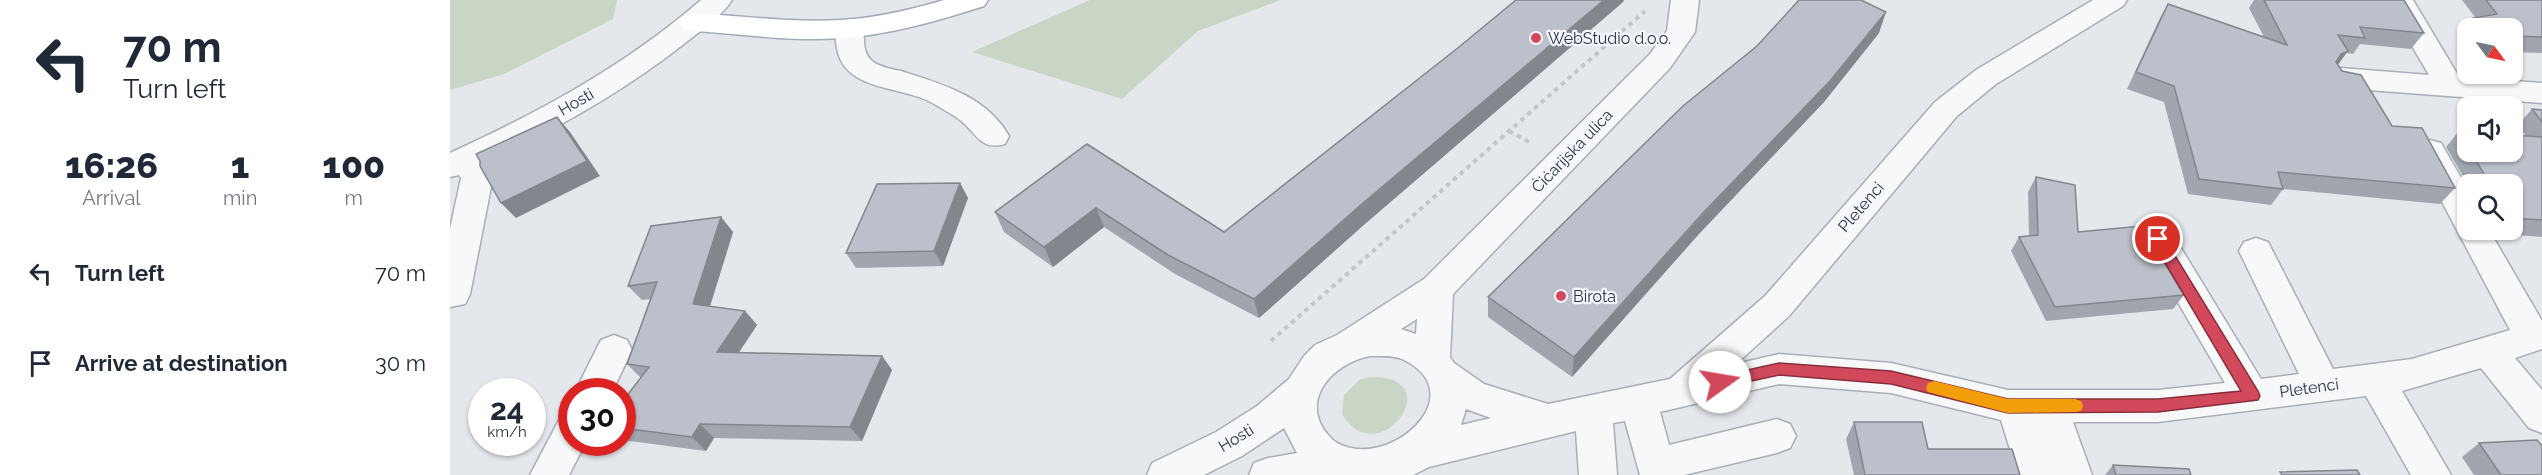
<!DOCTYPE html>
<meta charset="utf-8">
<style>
:root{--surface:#fff;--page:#f6f6f7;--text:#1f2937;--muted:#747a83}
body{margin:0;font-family:Raleway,sans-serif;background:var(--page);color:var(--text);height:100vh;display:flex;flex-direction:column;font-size:22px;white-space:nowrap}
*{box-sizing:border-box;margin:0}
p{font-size:20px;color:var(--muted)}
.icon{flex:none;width:33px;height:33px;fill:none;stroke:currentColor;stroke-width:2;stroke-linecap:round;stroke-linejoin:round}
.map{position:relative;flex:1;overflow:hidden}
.panel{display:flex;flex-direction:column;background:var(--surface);width:450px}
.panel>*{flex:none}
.guide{background:#fff;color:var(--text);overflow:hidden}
.needle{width:39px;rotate:123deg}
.controls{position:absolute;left:2007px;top:18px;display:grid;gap:12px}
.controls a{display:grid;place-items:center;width:66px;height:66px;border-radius:12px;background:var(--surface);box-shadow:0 2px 4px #0004;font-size:30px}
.speed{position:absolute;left:18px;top:378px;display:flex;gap:12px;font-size:30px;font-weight:700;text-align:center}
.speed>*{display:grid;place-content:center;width:78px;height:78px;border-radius:50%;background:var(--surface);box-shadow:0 2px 4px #0004;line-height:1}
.speed small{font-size:15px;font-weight:400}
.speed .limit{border:9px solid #d22;background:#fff;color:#111}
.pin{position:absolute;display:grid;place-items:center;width:51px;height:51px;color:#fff;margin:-26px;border:3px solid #fff;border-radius:50%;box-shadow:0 2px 6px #0007}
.me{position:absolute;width:66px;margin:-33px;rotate:77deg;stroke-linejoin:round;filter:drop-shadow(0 0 4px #0008)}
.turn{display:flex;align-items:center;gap:21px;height:126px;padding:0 24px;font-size:27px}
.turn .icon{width:78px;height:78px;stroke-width:2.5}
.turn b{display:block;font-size:42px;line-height:51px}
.eta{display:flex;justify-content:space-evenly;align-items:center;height:102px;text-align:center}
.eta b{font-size:36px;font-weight:800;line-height:42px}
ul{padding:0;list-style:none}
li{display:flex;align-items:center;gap:18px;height:90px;padding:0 24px}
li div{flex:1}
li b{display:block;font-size:22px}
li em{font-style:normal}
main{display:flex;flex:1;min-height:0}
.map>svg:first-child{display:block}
</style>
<main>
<section class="panel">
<div class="guide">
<div class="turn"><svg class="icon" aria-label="left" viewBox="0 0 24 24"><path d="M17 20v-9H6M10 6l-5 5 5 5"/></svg><div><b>70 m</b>Turn left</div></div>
</div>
<div class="eta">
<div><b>16:26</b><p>Arrival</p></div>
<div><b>1</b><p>min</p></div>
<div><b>100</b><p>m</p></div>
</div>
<ul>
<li><svg class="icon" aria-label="left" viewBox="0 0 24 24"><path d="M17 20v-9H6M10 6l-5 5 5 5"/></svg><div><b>Turn left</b></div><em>70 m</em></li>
<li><svg class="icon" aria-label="arrive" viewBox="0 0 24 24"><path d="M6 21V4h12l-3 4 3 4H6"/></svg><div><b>Arrive at destination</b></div><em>30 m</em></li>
</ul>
</section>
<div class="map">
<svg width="2092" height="475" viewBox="0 0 2092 475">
<rect width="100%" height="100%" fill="#e4e7ec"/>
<path fill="#c9d6c5" d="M0,0H167L163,19L54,74L0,90Z
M640,0H831L748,31L672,99L522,52Z
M920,377C1002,375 928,475 892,414L894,395L909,380Z"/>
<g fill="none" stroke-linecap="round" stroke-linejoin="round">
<g stroke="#a9aeb7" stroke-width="3">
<path id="minor" d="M251,0H282C271,17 250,31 235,43C173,92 105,130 34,163L43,177L20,294L15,304L0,307V229L11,178L9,175L0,177V153C90,112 176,65 251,0Z
M1221,0H1249L1245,32L1220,68L1003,294L1000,357L1004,363L1034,384L1098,404L1220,379L1315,296L1485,102L1526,70L1643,0H1677L1673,6L1546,84L1507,116L1339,316L1286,364L1329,354L1441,363L1558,390H1708L1775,383L1691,239L1696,230L1708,226L1720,230L1811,379L1849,374L1789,251L1794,242L1806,238L1818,242L1883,369L1962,359L2060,330L1965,151L1969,143L1980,140L1991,143L2018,190V230H2039L2092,321V349L2065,358L2092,390V433L2079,428L2031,368L1952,391L2001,475H1961L1916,396L1708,422H1623L1642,475H1568L1551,420L1441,393L1329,384L1210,412L1219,445L1327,419L1340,424L1346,436L1340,448L1327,453L1234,475H1190L1175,421L1163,423L1167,475H1129L1126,431L979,467L963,475H799L804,463L818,458L847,453L834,428L792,456L754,475H697L702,463L766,432L807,406L839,379L854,356L865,345L887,335L974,279L1200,54L1217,31ZM967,319L966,334L951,329ZM920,356C930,356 943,355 952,359C1027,394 936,475 884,441C845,406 879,364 920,356ZM1016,409L1041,418L1011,425Z
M1935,0H1963L2009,77L2092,83V103L1891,88L1881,85L1876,78L1881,71L1891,68L1979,75Z
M400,19L410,22C417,33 410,50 421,60C428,67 442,69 451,71C492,84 536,96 559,136L555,144C530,151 527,133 510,120C502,114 494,110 486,105C456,85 394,93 387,48C385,39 385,30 390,22Z
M164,335L177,340L182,350L162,392H125L151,340Z
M122,416V442H136L119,475H80L109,420Z"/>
</g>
<g stroke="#a3abb8" stroke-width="3">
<path id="major" d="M494,0H538L534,6C487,21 439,35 391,38C342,42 293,34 244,31L234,28L230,22L234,16L244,13C293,16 342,23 391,20C426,18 460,10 494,0Z"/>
</g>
<path stroke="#c2c5cb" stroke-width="4" stroke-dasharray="4.5 4.5" stroke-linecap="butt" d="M1059,131L1079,142
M821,341L1195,11"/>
<use href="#minor" fill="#f7f8fa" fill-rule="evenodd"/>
<use href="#major" fill="#fff" fill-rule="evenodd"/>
</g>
<path fill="#a1a5ae" d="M1804,0H1954L1974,33L1961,49L1910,44L1903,54L1896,53L1888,65L1942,126L2005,188L1990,204L1833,189L1821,205L1738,194L1714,102L1677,89L1709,20L1718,4L1814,37L1799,8Z
M2012,0H2092V53L2062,52V28H2018V51L2012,50L2010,33L2023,18L2025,17Z
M1173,2L916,223L809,318L725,274L654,227L603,267L554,232L545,212L637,144L774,232Z
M1429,33L1374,102L1248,235L1122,377L1038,317V297Z
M2082,109L2092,110V237L2043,233L2041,230H2062V184L2018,185L1996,147L2009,131L2018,132V152H2062L2076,136L2068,125Z
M1586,177L1628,232L1734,295L1723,309L1596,321L1561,251L1569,237L1579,236L1578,192Z
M510,183L518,198L493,266L406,268L396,253Z
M271,217L283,232L260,306L295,311L307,325L289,352L432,356L442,370L412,441L264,438L256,451L172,440V402L191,378L177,364L200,299L192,300L178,286Z
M1404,422L1478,449L1570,475H1404L1396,439Z
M2029,443L2092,475H2024L2012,457Z
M1663,465L1741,475H1655Z"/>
<path fill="#83868d" d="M1154,0H1174L1173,2L916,223L809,318L804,299L913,203Z
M1436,12L1429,33L1374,102L1248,235L1122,377L1124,357Z
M1898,51L1886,67L1879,70L1891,54Z
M107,117L120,132L150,176L66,218L51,203Z
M510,183L518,198L493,266L484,251Z
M646,208L654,227L603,267L594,247Z
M271,217L283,232L256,319L243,304Z
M295,311L307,325L280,366L267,352Z
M432,356L442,370L412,441L400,427Z
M250,424L264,438L256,451L242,437Z"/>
<path fill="#bbc0ca" stroke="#83868d" stroke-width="1.5" d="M1066,0H1154L913,203L804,299L718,255L646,208L594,247L545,212L637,144L774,232L1009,47Z
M1349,0H1411L1436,12L1380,81L1252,214L1124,357L1038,297L1233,106L1307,46Z
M1814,0H1954L1974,33L1910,27L1915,38L1888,35L1898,51L1891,54L1886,62L1892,71L1911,75L1942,126L1972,128L2005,188L1828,172L1833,189L1749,179L1724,86L1686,72L1718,4L1837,45Z
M2036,0H2092V37L2062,36V28H2024L2023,18L2047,14Z
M2082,109L2092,110V122Z
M107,117L137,161L51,203L30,166V161L26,154Z
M2009,131L2018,132V145Z
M2062,135L2092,137V220L2062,218V184H2035L2034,174L2021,152H2062Z
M1586,177L1625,185L1628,232L1692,226L1734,295L1605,307L1569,237L1588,235Z
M510,183L484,251L396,253L427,184Z
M271,217L243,304L295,311L267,352L432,356L400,427L250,424L242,437L172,428V402L199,367L177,364L207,282L178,286L201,226Z
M1404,422H1472L1478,449H1562L1570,475H1415Z
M2087,440L2092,446V475H2051L2029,443Z
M1663,465L1739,469L1741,475H1666Z
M1907,470L1910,475H1832L1830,472Z"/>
<path fill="#d1495b" stroke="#882f3b" stroke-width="1.5" d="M1708,234L1713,236L1808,391L1810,396L1808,400L1708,412L1558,413L1441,384L1329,375L1270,388L1265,386L1263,382L1265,377L1270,376L1329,363L1441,371L1558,399H1708L1791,391L1701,239Z"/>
<path fill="#f59e0b" d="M1484,381L1558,399H1625L1631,401L1633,406L1631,411L1625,412L1558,413L1478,392L1476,388L1478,383Z"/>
<g fill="#d1495b" stroke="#f4f6f9" stroke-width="2">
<circle cx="1086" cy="38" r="6"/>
<circle cx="1111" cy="296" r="6"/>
</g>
<g text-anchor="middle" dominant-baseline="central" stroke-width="4.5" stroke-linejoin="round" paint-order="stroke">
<g font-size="16" fill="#2b3445" stroke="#f4f6f9" text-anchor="start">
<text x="1098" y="38">WebStudio d.o.o.</text>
<text x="1123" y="296">Birota</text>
</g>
<g font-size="16" fill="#2b3445" stroke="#f4f6f9">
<text transform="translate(126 102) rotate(-30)">Hosti</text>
<text transform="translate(1122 151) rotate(-46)">Ćićarijska ulica</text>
<text transform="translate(1411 207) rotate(-49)">Pletenci</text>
<text transform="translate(1859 388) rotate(-8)">Pletenci</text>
<text transform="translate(786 438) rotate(-31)">Hosti</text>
</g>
</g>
</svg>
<div class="controls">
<a><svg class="needle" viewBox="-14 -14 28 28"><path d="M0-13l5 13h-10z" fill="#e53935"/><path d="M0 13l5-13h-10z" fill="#747a83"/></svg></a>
<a><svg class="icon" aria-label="sound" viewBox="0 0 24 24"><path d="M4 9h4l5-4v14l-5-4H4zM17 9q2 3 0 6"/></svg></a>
<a><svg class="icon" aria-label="search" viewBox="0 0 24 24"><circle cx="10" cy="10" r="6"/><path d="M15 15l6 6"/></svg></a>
</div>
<div class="speed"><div>24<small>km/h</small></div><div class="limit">30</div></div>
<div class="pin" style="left:1708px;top:239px;background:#d93025"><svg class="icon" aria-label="arrive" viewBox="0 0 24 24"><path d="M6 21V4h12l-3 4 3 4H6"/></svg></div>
<svg class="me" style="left:1270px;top:382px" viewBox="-20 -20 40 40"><circle r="19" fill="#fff"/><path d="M0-13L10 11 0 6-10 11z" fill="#d1495b"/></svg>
</div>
</main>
